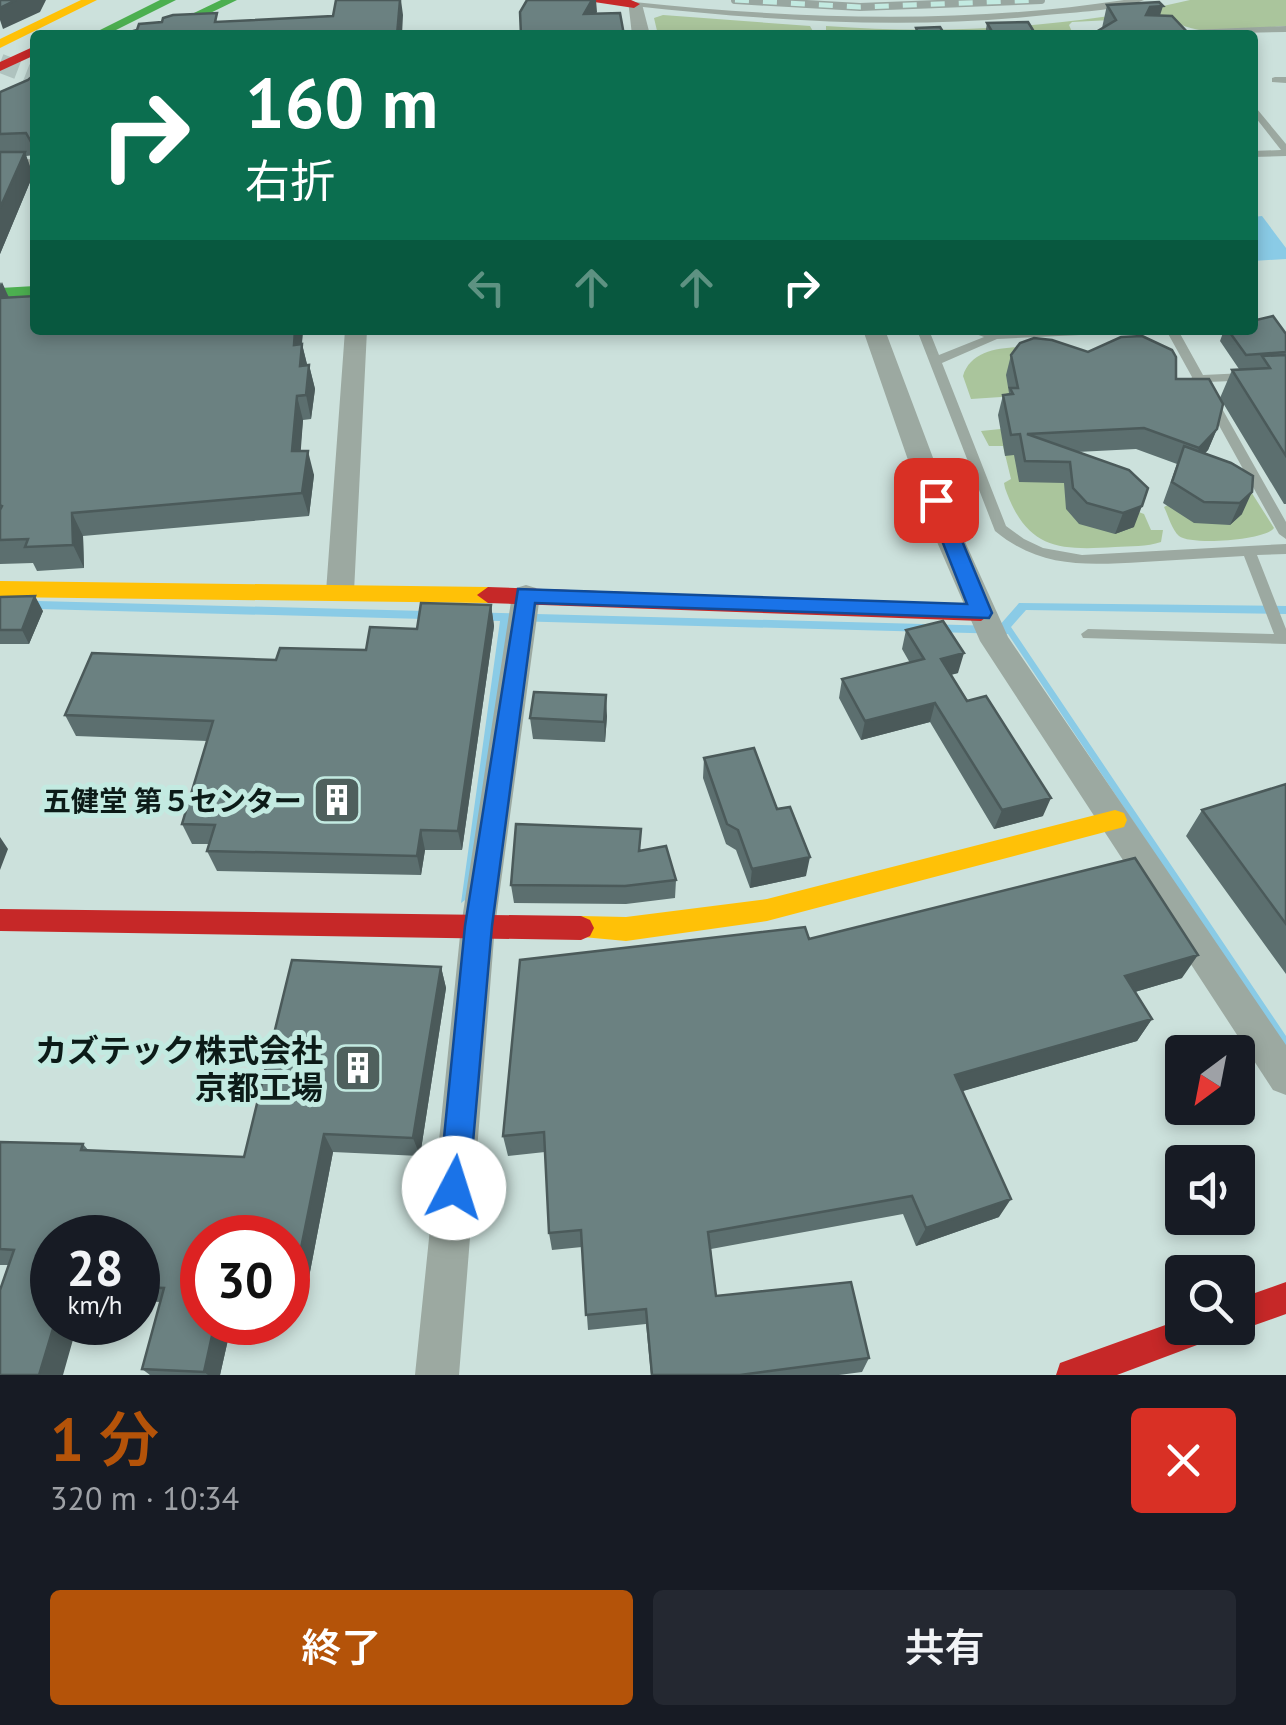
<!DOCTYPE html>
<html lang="ja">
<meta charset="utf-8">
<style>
:root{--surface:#171b24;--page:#242831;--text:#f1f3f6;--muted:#9ea1a6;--accent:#b45309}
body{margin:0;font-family:"PT Sans","Noto Sans JP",sans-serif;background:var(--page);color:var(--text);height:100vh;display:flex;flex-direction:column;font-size:38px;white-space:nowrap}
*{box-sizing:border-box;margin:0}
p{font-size:32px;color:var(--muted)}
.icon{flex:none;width:55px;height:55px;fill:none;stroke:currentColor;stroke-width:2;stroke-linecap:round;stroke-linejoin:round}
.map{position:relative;height:1375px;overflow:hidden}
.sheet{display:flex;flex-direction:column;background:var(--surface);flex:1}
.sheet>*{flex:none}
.banner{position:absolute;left:30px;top:30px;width:1228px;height:305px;border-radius:10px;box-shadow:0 5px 15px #0003;background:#0b6e4f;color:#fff;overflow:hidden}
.needle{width:65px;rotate:212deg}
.fabs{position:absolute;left:1165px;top:1035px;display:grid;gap:20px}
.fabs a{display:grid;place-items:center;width:90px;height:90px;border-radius:10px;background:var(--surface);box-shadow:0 5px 15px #0003;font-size:50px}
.speed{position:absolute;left:30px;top:1215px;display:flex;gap:20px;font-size:50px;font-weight:700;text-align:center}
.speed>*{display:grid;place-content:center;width:130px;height:130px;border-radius:50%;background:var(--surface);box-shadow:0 5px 15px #0003;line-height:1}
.speed small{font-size:25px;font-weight:400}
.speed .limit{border:15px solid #d22;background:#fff;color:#111}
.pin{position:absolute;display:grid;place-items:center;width:85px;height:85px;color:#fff;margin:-42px;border-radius:20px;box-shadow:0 5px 15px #0006}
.me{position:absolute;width:110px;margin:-55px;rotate:5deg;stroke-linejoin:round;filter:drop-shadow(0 0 8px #0008)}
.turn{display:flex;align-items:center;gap:35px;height:210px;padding:0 50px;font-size:45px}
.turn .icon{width:130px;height:130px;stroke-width:2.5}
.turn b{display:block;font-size:70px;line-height:85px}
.lanes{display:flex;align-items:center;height:95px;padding:0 50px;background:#0003;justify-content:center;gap:50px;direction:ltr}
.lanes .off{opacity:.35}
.round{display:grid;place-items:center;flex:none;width:105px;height:105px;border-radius:10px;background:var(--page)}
.head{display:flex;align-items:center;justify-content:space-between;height:170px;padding:0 50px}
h1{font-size:60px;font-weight:600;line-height:75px;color:var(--accent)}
.action{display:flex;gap:20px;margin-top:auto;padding:20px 50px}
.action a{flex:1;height:115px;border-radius:10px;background:var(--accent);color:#fff;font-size:40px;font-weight:600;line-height:115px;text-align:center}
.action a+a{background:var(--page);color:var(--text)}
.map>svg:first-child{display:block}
</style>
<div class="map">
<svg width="1286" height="1375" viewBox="0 0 1286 1375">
<rect width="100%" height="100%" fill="#cce1dc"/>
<path fill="#aac59c" d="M1190,0H1286V26C1251,28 1196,41 1169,17L1072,22L1069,25L1073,34L1068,35H826V26C946,35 1073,28 1190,0Z
M663,15L810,26L814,33L658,35L654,18Z
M1050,346L1016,396L971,399L963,376C973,342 1021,348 1050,346Z
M1032,426L1098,497L1144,514L1151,530H1163L1161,542C1147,547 1130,546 1115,547C1057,551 1026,548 1005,488L1004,483L1011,479L1003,446H989L981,431Z
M1236,468L1274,528C1266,540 1192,546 1179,536C1172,530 1168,515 1164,507Z"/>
<path fill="#8acbe6" d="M1262,216L1286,248V259L1253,261V217Z
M0,600L999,626L1019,603L1286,606V614L1026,610L1011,627L1286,1036V1050L1008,634L510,621L472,895L461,903L500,621L0,608Z"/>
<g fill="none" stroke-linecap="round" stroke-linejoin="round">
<path stroke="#afc3bf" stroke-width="19" stroke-dasharray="19 9" stroke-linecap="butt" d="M0,63L34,76"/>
<path fill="#9ca9a1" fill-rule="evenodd" d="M1124,0H1144C1118,11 1075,12 1046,15C909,30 771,21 634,6L630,4L634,2C798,19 960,25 1124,0Z
M1286,26V32L1142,35L1146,32Z
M1275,77H1286V83L1272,82V78Z
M1252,103L1286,144V156L1252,157V151L1281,150L1252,113Z
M917,330H929L939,355L984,337L965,330L995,333L1129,330L1123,333L997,339L942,363L1006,526L1024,539L1043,548L1082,555L1286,544V554L1257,555L1286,629V644L1083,638L1081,634L1088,629L1274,634L1244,556C1210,558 1176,560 1143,562C1087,565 1041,569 995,531Z
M1166,330H1178L1203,375L1286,371V379L1207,382L1286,522V539L1279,534L1195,382L1191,379L1192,377Z"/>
<path fill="#9ca9a1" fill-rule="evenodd" d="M628,0L642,4L650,35H632Z
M35,159V171L0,172V160Z
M345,330H367L354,592L350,599H330L326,592Z
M863,330H885L962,535L1008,637L1286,1045V1095L1273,1090L980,641L934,535Z
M526,585L536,588L540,595L495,926L459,1375H415L461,926L512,595L516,588Z"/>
<path fill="#4caf50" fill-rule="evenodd" d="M160,0H176L106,35H90Z
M221,0H237L165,35H148Z
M35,286V296L0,298V288Z"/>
<path fill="#ffc107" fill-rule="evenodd" d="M81,0H97L0,48V39Z
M0,581L488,587L499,595L488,603L0,597Z
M1115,810L1124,813L1127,820L1124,827L767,921L626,941L572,936L568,928L572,920L581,916L626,917L767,899Z"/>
<path fill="#c62828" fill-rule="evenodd" d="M581,0H631L640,4L634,8Z
M35,46V55L0,71V62Z
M488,587L981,605L992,613L981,621L488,603L477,595Z
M0,909L581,916L590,920L594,928L590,936L581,940L0,931Z
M1286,1282V1314L1238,1331L1230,1328H1238V1299Z
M1182,1319V1328H1218L1213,1339L1117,1375H1056L1060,1363Z"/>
<g stroke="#98a6a0" stroke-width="8">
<path id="rail" d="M735,0L860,7L1041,0"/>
</g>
<use href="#rail" stroke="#c3eae1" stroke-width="5" stroke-dasharray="14" stroke-linecap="butt"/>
</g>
<path fill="#5c6f6f" d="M1107,5L1160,16L1102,28Z
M987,23L1036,35H985Z
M35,74V155L26,156L33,175L0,254V92L28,80Z
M0,282L9,297L35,330H303L302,344L307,365H309L315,389L311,419L303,420L300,451L314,475L309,516L83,536L84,568L37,571L33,563L0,564Z
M1224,330H1252L1286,334V504H1284L1220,398L1232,370L1239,369L1220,341Z
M1088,352L1176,379L1217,429L1208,450L1205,453L1231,463L1242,514L1230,525L1194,523L1163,503L1177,464L1136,449L1077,452L1134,527L1115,534L1079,524L1066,509L1064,483L1019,482L1014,455L1005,456L998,415L1003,395L1009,393L1006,375L1011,355Z
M0,597L43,611L29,644H0Z
M491,605L494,626L462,850H425L421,875L217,871L207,851L209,844H192L182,824L207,741L76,736L65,715L276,660L366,650L417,629Z
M906,630L958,673L951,675L1043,816L994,829L930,722L861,740L839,698L842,679L910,663L902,649Z
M607,716L605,742L533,739L530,718Z
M704,758L806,876L750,888L736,850L726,844L703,778Z
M1286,784V974L1186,836L1202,810Z
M640,850L676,880L675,898L626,904L514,903L511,885Z
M809,939L1182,978L1135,992L1152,1019L1137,1041L962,1091L999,1217L916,1246L903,1214L711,1249L716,1296L869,1358L862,1372L839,1375H651L646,1324L588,1330L582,1247L552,1250L549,1233L545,1152L508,1156L503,1136Z
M441,967L446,988L420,1156L333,1152L305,1298L288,1297V1238H202V1322H232L220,1375H150L142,1369L160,1302L142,1301L138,1297V1238L8,1265H0V1142L83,1144L89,1151L244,1157Z"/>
<path fill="#4b5a5a" d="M16,0H46L40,12L3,29L0,20V8Z
M400,0H401L403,15L402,35H397Z
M592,0H596L597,12L585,35L584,14Z
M1163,6L1156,28L1146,15L1150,7Z
M35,131V153L30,140Z
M25,152L33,175L0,254V208Z
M2,282L12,305L0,331V286Z
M295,330H303L300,361L302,344L308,368H299L294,345Z
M309,365L315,389L311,419L306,395Z
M297,396L303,420L299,475L292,451Z
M1217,429L1208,450L1190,469L1199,448Z
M308,451L314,475L309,516L302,493Z
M1252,492L1242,514L1230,525L1240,503Z
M1142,506L1134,527L1115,534L1123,513Z
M72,513L83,536L84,568L73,545Z
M35,596L43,611L29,644L22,630Z
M491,605L494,626L462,850L458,831Z
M964,653L958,673L936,678L941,659Z
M606,695L607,716L605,742L604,722Z
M935,703L930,722L861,740L865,721Z
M1051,798L1043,816L994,829L1002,810Z
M421,830L425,850L421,875L417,856Z
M0,837L8,849L0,870Z
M810,857L806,876L750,888L752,869Z
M1198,955L1182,978L1111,999L1125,976Z
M441,967L446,988L420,1156L413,1138Z
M1152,1019L1137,1041L946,1096L955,1075Z
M324,1134L333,1152L305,1298L294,1283Z
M1011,1199L999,1217L916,1246L926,1228Z
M55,1322H78L63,1375H39Z
M215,1322H232L220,1375H208L204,1372Z"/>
<path fill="#6b8181" stroke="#4b5a5a" stroke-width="2.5" d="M0,0H16L0,8Z
M336,0H400L397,35H119L137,30L139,24L162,22L163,18L173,15L217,13L215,22L333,16Z
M527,0H592L584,14L620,13L624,35H521L520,12Z
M1159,2L1163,6L1150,7L1146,15L1172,16L1190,35H1091L1116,20L1107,5Z
M1028,22L1036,35H994L987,23Z
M940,27L945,35H873L918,33L916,28Z
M35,74V131L30,140L26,133L0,134V92L28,80Z
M0,152H25L0,208Z
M35,296V330H295L294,345L302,344L300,366L309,365L306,395L297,396L292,451H308L302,493L72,513L73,545L25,547L28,539L0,540V510L2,506L0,505V298Z
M1273,316L1286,334V352L1246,355L1228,330H1252V321Z
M1142,336L1172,350L1176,357V379H1209L1223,404L1217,429L1199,448L1144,428L1027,434L1129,470L1148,488L1142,506L1123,513L1087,503L1073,488L1070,462L1025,461L1020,434L1011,435L1003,395L1013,394L1010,388H1018L1011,355L1020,343L1034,338L1052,340L1088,352L1121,337Z
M1286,355V456L1232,370L1270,368L1262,356Z
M1184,446L1231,463L1253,476L1252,492L1240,503L1204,502L1172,482Z
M35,596L22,630H0V597Z
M421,603L491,605L458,831L421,830L417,856L207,851L215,825L182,824L213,721L65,715L92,653L276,660L280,648L366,650L370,627L417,629Z
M943,621L964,653L941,659L967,701L986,696L1051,798L1002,810L935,703L865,721L842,679L924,659L906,630Z
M534,692L606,695L604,722L530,718Z
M754,748L777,809L790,807L810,857L752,869L738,830L727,824L704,758Z
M1286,784V924L1202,810Z
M516,824L641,829L639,851L666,846L676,880L625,886L511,885Z
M1135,858L1198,955L1125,976L1152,1019L955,1075L1011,1199L926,1228L912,1196L708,1232L716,1296L851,1282L869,1358L740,1375H652L646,1309L586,1315L581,1230L549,1233L544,1132L503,1136L520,960L805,927L809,939Z
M292,960L441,967L413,1138L324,1134L294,1283L288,1282V1238H202V1322H215L204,1372L142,1369L164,1288L138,1287V1238H52V1322H55L39,1375H0V1290L14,1250L0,1249V1142L83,1144L81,1150L244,1157Z"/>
<path fill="#1a73e8" stroke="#114b97" stroke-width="2.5" d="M936,494L945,500L992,613L989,618L535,603L492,926L469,1188L465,1199L454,1203L444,1199L439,1188L465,926L518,589L967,604L926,500Z"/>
<defs>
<g id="building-square" transform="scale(2.5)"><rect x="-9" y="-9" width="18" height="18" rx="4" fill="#4f605d" stroke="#c3eae1"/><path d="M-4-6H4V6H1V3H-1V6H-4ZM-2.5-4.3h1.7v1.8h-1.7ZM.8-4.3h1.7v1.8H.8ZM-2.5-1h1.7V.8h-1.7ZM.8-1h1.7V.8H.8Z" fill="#fff"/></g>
</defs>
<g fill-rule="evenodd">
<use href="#building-square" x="337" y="800"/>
<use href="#building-square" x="358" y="1068"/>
</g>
<g text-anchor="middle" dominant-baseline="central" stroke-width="10" stroke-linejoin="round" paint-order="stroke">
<g font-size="28" font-weight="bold" fill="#0c1b18" stroke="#c3eae1" text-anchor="end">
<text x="302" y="800">五健堂 第５センター</text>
</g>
<g font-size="32" font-weight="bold" fill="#0c1b18" stroke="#c3eae1" text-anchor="end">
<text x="323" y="1050">カズテック株式会社<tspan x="323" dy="37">京都工場</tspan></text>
</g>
</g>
</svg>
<div class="fabs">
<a><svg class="needle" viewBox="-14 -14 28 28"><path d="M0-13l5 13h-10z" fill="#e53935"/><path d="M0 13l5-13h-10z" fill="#9ea1a6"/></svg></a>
<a><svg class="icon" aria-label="sound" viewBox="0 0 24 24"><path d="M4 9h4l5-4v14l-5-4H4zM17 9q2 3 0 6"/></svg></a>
<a><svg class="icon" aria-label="search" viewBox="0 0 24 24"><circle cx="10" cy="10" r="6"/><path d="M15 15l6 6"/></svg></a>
</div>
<div class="speed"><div>28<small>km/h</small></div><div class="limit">30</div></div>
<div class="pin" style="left:936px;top:500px;background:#d93025"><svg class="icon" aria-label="arrive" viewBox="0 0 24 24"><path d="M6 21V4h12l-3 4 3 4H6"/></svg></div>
<svg class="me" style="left:454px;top:1188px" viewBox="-20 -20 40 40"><circle r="19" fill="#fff"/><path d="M0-13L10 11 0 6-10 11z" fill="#1a73e8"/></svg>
<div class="banner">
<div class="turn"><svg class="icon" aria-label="right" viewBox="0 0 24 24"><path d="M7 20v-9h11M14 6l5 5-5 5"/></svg><div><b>160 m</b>右折</div></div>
<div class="lanes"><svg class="icon off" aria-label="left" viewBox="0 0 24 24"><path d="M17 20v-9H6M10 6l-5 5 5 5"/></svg><svg class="icon off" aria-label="ahead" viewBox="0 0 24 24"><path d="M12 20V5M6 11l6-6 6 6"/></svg><svg class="icon off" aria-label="ahead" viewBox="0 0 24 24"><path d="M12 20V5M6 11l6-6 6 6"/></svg><svg class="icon" aria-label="right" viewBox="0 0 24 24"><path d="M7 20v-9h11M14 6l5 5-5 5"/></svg></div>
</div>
</div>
<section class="sheet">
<div class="head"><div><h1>1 分</h1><p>320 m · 10:34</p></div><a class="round" style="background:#d93025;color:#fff"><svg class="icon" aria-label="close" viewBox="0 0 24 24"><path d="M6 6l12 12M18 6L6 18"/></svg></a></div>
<div class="action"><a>終了</a><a>共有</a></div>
</section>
